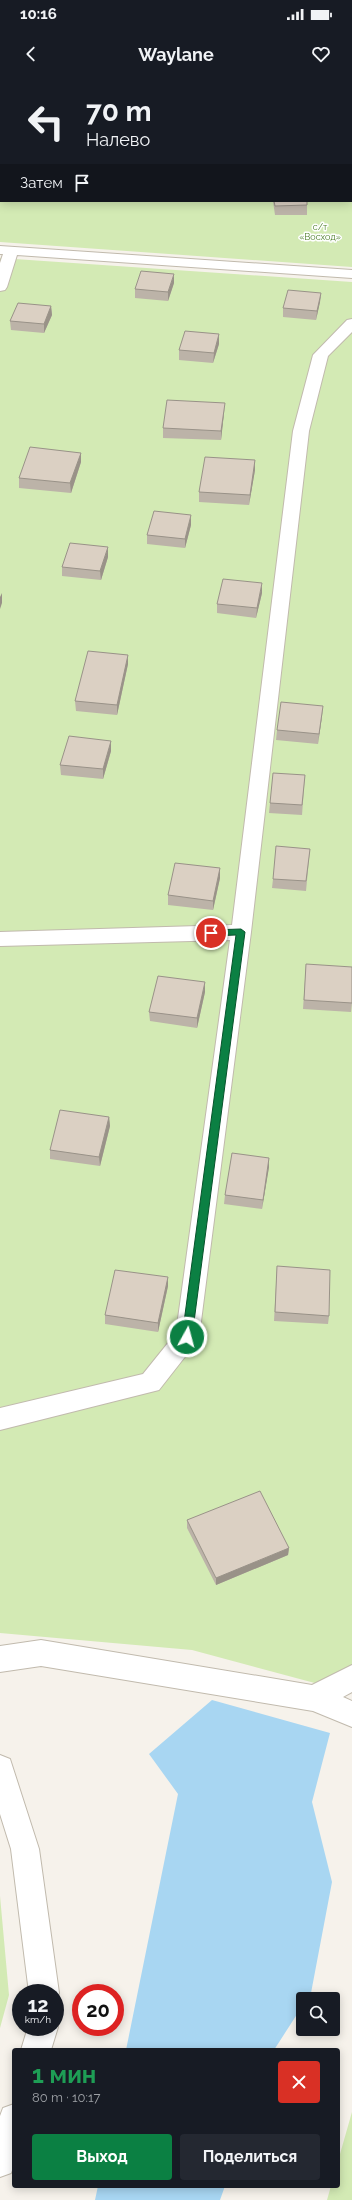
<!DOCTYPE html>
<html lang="ru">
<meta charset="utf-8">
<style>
:root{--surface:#171b24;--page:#242831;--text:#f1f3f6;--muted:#9ea1a6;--accent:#0b8043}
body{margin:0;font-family:Raleway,sans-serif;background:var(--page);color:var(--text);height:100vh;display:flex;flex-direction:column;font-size:15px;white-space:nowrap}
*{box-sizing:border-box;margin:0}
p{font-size:13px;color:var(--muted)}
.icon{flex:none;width:22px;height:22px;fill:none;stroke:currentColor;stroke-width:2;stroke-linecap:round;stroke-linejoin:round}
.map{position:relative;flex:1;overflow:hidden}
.details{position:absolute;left:12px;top:1968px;width:328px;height:140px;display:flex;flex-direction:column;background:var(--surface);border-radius:4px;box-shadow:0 2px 10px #0003}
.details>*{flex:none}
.hud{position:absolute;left:0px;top:0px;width:352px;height:122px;box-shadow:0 2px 10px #0003;background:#171b24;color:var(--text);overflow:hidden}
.buttons{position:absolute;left:296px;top:1912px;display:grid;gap:8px}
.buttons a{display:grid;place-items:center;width:44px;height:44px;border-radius:4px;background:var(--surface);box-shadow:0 2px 10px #0003;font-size:20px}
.speed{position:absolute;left:12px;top:1904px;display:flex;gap:8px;font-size:20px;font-weight:700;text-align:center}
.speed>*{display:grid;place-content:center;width:52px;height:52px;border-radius:50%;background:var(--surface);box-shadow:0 2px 10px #0003;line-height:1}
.speed small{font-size:10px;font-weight:400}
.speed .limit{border:6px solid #d22;background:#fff;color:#111}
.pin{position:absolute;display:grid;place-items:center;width:34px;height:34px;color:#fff;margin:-17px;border:2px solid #fff;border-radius:50%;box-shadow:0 1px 4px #0007}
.me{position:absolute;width:44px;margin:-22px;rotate:7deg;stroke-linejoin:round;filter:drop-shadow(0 0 3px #0008)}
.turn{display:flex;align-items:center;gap:14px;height:84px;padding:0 20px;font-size:18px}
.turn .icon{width:52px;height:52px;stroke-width:2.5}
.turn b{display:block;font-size:28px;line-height:34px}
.then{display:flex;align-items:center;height:38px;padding:0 20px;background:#0003;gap:8px;font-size:15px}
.round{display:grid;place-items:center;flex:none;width:42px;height:42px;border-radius:4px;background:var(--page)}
.headline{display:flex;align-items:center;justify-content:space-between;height:68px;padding:0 20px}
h1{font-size:24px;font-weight:700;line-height:30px;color:#1e9e55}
.button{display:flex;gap:8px;margin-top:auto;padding:8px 20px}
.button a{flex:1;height:46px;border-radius:4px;background:var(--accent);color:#fff;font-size:16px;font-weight:700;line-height:46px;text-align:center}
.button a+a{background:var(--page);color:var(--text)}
.status{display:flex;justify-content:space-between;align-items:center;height:28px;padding:0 20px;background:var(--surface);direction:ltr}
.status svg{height:11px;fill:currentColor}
header{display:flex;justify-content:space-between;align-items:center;height:52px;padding:0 20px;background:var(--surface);font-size:18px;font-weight:700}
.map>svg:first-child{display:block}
</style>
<div class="status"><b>10:16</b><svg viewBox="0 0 49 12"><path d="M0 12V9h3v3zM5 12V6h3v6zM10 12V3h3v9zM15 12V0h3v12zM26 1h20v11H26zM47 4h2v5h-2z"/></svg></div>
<header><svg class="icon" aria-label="back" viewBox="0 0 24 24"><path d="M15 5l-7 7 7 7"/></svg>Waylane<svg class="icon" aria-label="heart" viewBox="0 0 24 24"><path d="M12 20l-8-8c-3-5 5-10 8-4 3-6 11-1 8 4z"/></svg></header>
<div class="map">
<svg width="352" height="2120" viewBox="0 0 352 2120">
<rect width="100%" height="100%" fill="#f6f2eb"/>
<path fill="#d3eab4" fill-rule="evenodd" d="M0,0H352V187L0,162ZM1,1H351V121H1Z
M0,178L352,202V1613L192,1570L0,1553Z
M0,1816L9,1915L0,1948Z
M352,2032V2120H327L331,2106H338V2081Z"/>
<path fill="#a8d6f2" d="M212,1620L330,1653L312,1722L332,1802L311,1913L307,1919H303V1925L274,1970H126L178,1714L149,1674Z
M98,2106H225L220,2120H95Z"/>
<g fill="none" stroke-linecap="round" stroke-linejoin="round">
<g stroke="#c1baad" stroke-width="2">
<path id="minor" d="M56,0H92V1H56Z
M351,14H352V22H351Z
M0,166L352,190V198L17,175L7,207L5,210L0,211V183L3,174H0Z
M352,239V252L328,276L309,351L251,852L199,1257L195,1264L159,1310L0,1350V1328L143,1294L176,1253L230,860L0,866V852L232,845L293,351L313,275L347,240Z
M41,1560L312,1605L352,1585V1612L343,1617L352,1621V1647L313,1631L41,1586L0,1592V1566Z
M0,1675L10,1679L39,1769L59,1913L55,1922V1913H29L11,1769L0,1734Z
M55,1940L58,1947L51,1970H21L28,1947H55Z
M14,2024V2085L11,2093L0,2097V2036L3,2028Z"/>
</g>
<use href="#minor" fill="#fff" fill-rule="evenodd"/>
</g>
<path fill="#bcb3a8" d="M279,0H309V1H279Z
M273,121H307V135H275Z
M174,203L168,221L135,218V209Z
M321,213L320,222L316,240L283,237V228Z
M51,226L52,235L44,253L11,250L10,241Z
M219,254V264L213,283L179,280V270Z
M224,333L221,360L163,358V348Z
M81,373V382L71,413L19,408V398Z
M255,380V390L249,425L199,422V412Z
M191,445L185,468L147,464V455Z
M108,477L101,500L62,496V487Z
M262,513L256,538L217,533V524Z
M128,575V584L117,635L76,631L75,621Z
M322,636L318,664L276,660L277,650Z
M111,661V671L103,699L61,695L60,685Z
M305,695L302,735L269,733L270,723Z
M310,769L306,811L272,808L273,799Z
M220,788V798L213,830L168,825V815Z
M306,884L352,923L351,932L303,929Z
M205,902V912L197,948L150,941L149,932Z
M109,1037L110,1046L100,1086L50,1079V1070Z
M269,1078V1087L262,1129L224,1124L225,1115Z
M277,1186L329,1236L328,1244L274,1241Z
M168,1197V1206L158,1252L105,1244V1235Z
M187,1440L289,1468L288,1475L216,1505L187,1448Z"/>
<path fill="#999288" d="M174,194V203L168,221V212Z
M321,213L320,222L316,240L317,231Z
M51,226L52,235L44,253V244Z
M219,254V264L213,283L214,273Z
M225,323L224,333L221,360V351Z
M81,373V382L71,413L70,403Z
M255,380V390L249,425L250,415Z
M191,435V445L185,468V459Z
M108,467V477L101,500L100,491Z
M262,503V513L256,538L257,528Z
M2,513V523L0,529V517Z
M128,575V584L117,635V625Z
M323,626L322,636L318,664L319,654Z
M111,661V671L103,699V689Z
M220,788V798L213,830V821Z
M205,902V912L197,948V938Z
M109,1037L110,1046L100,1086L99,1077Z
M269,1078V1087L262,1129L263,1120Z
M168,1197V1206L158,1252V1243Z
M289,1468L288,1475L216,1505V1498Z"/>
<path fill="#dbd0c3" stroke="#999288" d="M274,121H307V125L275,126Z
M141,191L174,194L168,212L135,209Z
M288,210L321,213L317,231L283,228Z
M18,223L51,226L44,244L10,241Z
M185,251L219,254L214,273L179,270Z
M167,320L225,323L221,351L163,348Z
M30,367L81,373L70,403L19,398Z
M205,377L255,380L250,415L199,412Z
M154,431L191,435L185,459L147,455Z
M70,463L108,467L100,491L62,487Z
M223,499L262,503L257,528L217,524Z
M88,571L128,575L117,625L75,621Z
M281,622L323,626L319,654L277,650Z
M69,656L111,661L103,689L60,685Z
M273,693L305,695L302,725L270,723Z
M276,766L310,769L306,801L273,799Z
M175,783L220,788L213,821L168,815Z
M306,884L352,887V923L304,920Z
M158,896L205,902L197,938L149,932Z
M60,1030L109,1037L99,1077L50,1070Z
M232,1073L269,1078L263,1120L225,1115Z
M277,1186L330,1190L329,1236L275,1232Z
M115,1190L168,1197L158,1243L105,1235Z
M260,1411L289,1468L216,1498L187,1440Z"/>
<path fill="#0b8043" stroke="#07532c" d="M241,849L245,852L192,1257L187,1261L182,1257L236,855L211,856L206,853L211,850Z"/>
<g text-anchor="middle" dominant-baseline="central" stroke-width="3" stroke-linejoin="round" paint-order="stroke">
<g font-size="9" fill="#4c7e2a" stroke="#fff">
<text x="320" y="147">с/т<tspan x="320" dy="10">«Восход»</tspan></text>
</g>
</g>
</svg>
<div class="buttons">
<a><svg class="icon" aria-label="search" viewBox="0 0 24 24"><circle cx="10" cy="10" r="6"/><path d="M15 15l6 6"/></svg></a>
</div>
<div class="speed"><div>12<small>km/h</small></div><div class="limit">20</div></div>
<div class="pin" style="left:211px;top:853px;background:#d93025"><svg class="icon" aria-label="arrive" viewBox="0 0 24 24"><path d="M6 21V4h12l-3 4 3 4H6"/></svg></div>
<svg class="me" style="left:187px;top:1257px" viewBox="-20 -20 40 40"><circle r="17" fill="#0b8043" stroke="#fff" stroke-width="3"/><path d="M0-11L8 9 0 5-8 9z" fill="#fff"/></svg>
<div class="hud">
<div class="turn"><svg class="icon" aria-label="left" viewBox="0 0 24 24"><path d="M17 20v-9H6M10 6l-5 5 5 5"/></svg><div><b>70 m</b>Налево</div></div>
<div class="then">Затем<svg class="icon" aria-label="arrive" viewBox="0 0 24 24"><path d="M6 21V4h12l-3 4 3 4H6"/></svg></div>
</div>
<section class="details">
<div class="headline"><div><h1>1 мин</h1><p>80 m · 10:17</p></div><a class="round" style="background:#d93025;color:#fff"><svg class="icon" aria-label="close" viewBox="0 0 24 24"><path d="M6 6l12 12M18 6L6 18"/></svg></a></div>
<div class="button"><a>Выход</a><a>Поделиться</a></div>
</section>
</div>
